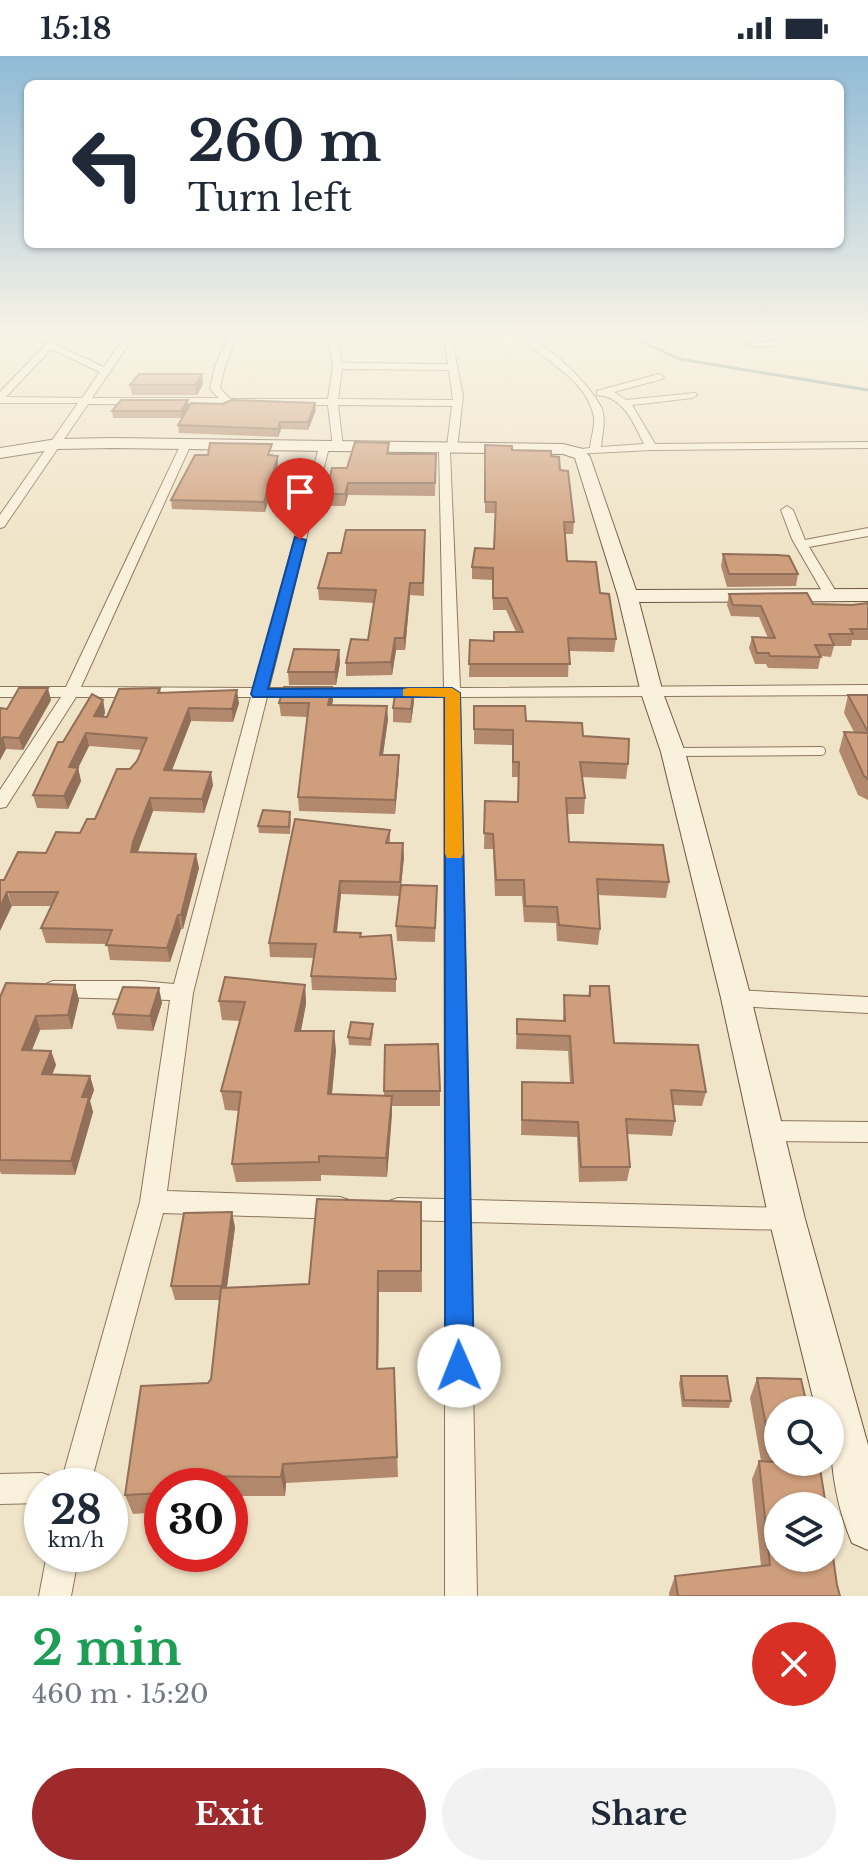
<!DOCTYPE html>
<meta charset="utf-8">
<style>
:root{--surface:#fff;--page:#f2f2f3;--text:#1f2937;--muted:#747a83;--accent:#9e2a2b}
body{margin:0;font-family:"Libre Baskerville",serif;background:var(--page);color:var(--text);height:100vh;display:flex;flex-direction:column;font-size:30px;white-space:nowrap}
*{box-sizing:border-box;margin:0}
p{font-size:26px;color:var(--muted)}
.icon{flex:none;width:44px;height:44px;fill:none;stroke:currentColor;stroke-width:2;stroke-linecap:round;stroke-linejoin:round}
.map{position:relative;height:1540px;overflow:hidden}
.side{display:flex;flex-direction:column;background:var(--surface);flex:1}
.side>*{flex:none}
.top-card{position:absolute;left:24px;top:24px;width:820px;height:168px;border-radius:12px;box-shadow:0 2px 6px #0004;background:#fff;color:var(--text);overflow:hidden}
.fabs{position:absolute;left:764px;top:1340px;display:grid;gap:16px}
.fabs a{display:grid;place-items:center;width:80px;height:80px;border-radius:50%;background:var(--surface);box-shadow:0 2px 6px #0004;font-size:40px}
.speed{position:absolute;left:24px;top:1412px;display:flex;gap:16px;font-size:40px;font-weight:700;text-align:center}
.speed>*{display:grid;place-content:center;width:104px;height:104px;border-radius:50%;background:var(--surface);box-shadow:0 2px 6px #0004;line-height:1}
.speed small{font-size:20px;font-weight:400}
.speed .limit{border:12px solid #d22;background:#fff;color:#111}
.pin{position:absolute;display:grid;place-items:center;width:68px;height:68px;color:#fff;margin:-82px -34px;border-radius:50% 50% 50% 0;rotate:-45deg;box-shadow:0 0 8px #0007}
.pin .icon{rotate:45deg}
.me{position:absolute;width:88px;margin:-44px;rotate:359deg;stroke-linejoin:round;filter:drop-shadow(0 0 6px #0008)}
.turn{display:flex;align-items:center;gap:28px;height:168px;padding:0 32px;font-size:36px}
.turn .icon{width:104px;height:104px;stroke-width:2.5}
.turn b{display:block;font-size:56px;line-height:68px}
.round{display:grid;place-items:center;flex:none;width:84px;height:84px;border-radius:42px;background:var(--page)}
.headline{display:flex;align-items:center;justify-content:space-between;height:136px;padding:0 32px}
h1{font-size:48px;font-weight:800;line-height:60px;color:#1e9e55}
.primary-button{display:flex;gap:16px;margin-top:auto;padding:16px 32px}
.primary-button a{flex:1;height:92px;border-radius:48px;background:var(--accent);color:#fff;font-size:32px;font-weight:800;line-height:92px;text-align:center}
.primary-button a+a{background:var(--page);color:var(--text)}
.status{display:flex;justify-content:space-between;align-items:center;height:56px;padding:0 40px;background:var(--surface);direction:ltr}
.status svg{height:22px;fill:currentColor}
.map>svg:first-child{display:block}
</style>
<div class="status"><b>15:18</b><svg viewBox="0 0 49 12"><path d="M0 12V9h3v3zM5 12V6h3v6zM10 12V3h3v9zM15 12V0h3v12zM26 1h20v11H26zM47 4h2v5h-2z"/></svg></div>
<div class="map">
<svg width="868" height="1540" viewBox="0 0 868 1540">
<rect width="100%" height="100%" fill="#f0e4c8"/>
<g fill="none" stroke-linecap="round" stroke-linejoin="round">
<path stroke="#6f938a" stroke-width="3" d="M630,280L679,303L868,334"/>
<g stroke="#8d765c" stroke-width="10">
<path id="lane" d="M676,696L821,695"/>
</g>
<g stroke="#8d765c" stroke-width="2">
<path id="street" d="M54,280H63L56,289L104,311L125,280H134L92,342H219L210,333L215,310L229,280H237L225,310L220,332L230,343H328L333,310L328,280H336L342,307L448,308L445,287L432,280L452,284L463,340L457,393L450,396L460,632L868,629V639L460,641L470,1144L787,1152L796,1155L800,1163L796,1171L787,1174L470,1166L477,1540H445V1165L398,1164L389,1161L385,1153L389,1145L398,1142L445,1143L444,641H267L193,937L167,1135L340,1141L349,1144L353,1152L349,1160L340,1163L163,1157L90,1430H60L140,1146L170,944L53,941L46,938L42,933L46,928L53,925H140L174,928L251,641H76L6,751L0,752V734L61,641H0V631H66L181,388L186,385L191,388L81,631L254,632L319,391L324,388L329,391L269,632H444L439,393L447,390L452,350L338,349L343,391L338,394L333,391L328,349L88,348L4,471L0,472V459L78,347H0V336ZM51,293L100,316L82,342L6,341ZM342,313L449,314L453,344L338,343Z
M517,280C542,280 592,330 602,353C606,366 602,378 601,391L644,388C634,367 623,340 597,339V335L659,318L664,321L662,323L614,336L626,344L695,337L697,339L692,342L632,349L655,388L868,386V392L651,394L573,398V394L590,392C591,382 595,371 594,361C588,324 542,302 517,280Z
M780,280H789C780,292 757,293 745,288L777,284Z
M787,450L793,454L805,484L868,472V480L809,491L838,539L836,542H826L792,483L781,454Z
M736,934L868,941V957L736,950L728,948L725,942L728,936Z
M768,1065L868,1066V1086L768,1085L760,1082L756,1075L760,1068Z
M42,1417L53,1421L56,1430H42V1447L0,1448V1418Z
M47,1498H79L71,1540H39Z"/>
</g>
<g stroke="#6f573f" stroke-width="2">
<path id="secondary" d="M113,382L563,388L583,393L590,401L636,534L868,533V545L639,546L663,637L685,696L751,942L805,1163L868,1389V1494L852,1487C833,1442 830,1402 830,1354H816L769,1163L721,942L661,696L641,637L618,540L575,402L563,398L113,392L57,393L0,402V392L57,383Z"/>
</g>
<use href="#lane" stroke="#faf1dc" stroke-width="8"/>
<use href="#street" fill="#faf1dc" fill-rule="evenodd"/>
<use href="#secondary" fill="#faf1dc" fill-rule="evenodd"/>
</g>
<path fill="#b2896c" d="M202,318L203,328L197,339H132L130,329Z
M188,344L189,351L316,354L308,374L281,373L278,381L179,377L178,369L182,362H113L112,355Z
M389,387V398H436L435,440L348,439L345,450H327L326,438L347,412Z
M485,389L551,400L560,414L574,466L573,478H565L567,505L600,537L616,583L614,596L569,595L568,621H469L470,584L494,585L516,576L506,554H493L492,524L472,523V511L494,493L495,457H485Z
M273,397L272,399L278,400V409L265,456L172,453L171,444Z
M425,474L424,540L410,539L405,594H396L392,619L346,620V607L368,584L374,547L319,544L318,532L341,497Z
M723,498L798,518L796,530L727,531L721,510Z
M729,538L813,548L852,549L867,547L868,545V584H852L851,590H834L831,601L821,600L818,613L768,612L766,608H755L749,592L752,581L768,582L759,561L731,560L727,549Z
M339,594L340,607L336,629H289L288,616Z
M160,632L161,637L239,647L233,666L191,665L172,714L213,729L204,757L153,755L138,796L199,812L183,873H181L170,906L110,904L107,888L46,887L41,872L51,850H12L4,824L46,797L80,777L95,763L137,705L142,694L89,690L78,712L81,725L68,753L37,752L33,739L63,686L103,644L105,657L103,661H107Z
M848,639H868V744L858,739L839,695L844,676H854L844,657Z
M51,644L23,694L6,693L0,704V652L7,653Z
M333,644L332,649L388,663L383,699L399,713L395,758L299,755L298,741L307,661L281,660L279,647Z
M414,645L411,667L393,666V652Z
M474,650L526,665L583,680L628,708L626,723L582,721L585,742L584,758H567L569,786L669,826L666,842L598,839L600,873L598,889L557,885L556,867L524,866L522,840H495L493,793H484L485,745L518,746V721H512V689L474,688Z
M291,763L290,778L259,777L258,770Z
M390,774V787L404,801L401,829L437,830L435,886L397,885L396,870L399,840L341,838L337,876L361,881L396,923V936L312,934L311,920L314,902L270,901L269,887Z
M75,929L79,944L72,973L40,974L32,994L51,995L56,1009L52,1018L90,1020L94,1034L90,1045L93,1056L75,1119L1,1118L0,1115V941Z
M305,929L306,948L301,975L336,994L332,1038L384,1040V1035H440V1050H392L387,1121L321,1119V1125L236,1126L232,1108L239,1055L225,1054L221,1035L240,965L222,964L219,945Z
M590,930L614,987L706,1036L702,1050L673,1049L675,1065L672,1080L627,1078L630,1111L627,1125L579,1126L577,1081L521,1079L522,1026L570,1027L568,995L516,993L517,963L563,965L564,939L588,940Z
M162,947L153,975L117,973L113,958Z
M373,975L371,990L349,989L348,981Z
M421,1146L422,1236H379L378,1313L394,1312L398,1421L286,1427L285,1440H230V1430H162V1456L133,1458L125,1439L211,1323L220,1244H175L171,1230L235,1171L227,1232L309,1228Z
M681,1320L731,1345L729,1352L682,1351L679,1327Z
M757,1322L840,1540H669V1537L675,1520L761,1510L752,1423L759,1405H761L750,1342Z"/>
<path fill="#916f58" d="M202,318L203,328L197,339L195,329Z
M188,344L189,351L182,362L181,355Z
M315,347L316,354L308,374V366Z
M280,366L281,373L278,381V373Z
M278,400V409L265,456L264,446Z
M348,427V439L345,450V438Z
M410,527V539L405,594L404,582Z
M395,582L396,594L392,619L391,606Z
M339,594L340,607L336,629L335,616Z
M332,631L333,644L329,662L328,649Z
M48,632L51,644L23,694L19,682Z
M414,632V645L411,667V653Z
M237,634L239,647L233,666L232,653Z
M103,644L105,657L97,674L94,660Z
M387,650L388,663L381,712L380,699Z
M189,652L191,665L167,727L164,714Z
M86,677L89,690L78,712L81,725L68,753L64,740L69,711Z
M3,681L6,693L0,704V686Z
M399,699V713L395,758V744Z
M211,716L213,729L204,757L202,743Z
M150,742L153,755L136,800L131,796L133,786Z
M403,787L404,801L400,840V826Z
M196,798L199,812L183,873L181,859Z
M340,825L341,838L335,890L334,876Z
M7,836L12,850L0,875V851Z
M178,859L181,873L170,906L167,892Z
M75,929L79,944L72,973L68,959Z
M305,929L306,948L297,994L295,975Z
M159,932L162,947L153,975L150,960Z
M36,960L40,974L26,1008L22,994Z
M334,975L336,994L330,1057L328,1038Z
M51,995L56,1009L47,1032L42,1018Z
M90,1020L94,1034L90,1045L93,1056L75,1119L71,1105L82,1041Z
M392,1040V1059L387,1121L386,1102Z
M232,1156L235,1171L225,1244L222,1230Z
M378,1215L379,1236L378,1334L377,1313Z
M283,1408L286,1427L285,1440L281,1421Z
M193,1420L196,1430H190Z"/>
<path fill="#cf9f7d" stroke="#916f58" stroke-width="2" d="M139,318H202L195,329H130Z
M121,344H188L181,355H112Z
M232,344L315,347L308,366H280L278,373L178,369L191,347L222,348Z
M355,386L389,387L387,398H436L435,427H348L345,438H326L332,412H347Z
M210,387L272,388L268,399L278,400L264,446L171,444L195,399H208Z
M485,389L512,390V394L551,395V400L559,401L560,414L568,415L574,466H564L567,505L596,506L600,537L609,538L616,583L568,582L570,608H469L470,584L494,585V576H523L507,542H493V512L472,511L475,492L494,493L496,446H485Z
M346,474H425L423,527H410L404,582H395L391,606L346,607L351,583L368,584L376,534L318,532L328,497H341Z
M723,498L778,499L789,500L798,518H729Z
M807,537L813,548L852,549L868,547V573H850L853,578H829L834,589H815L821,601L770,600L769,597H757L752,581L775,582L761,550L733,549L729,538Z
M294,593L339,594L335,616H288Z
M284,631H332L328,649L387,650L380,699H399L395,744L298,741L309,647H279Z
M19,632H48L19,682L3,681L0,686V652L7,653Z
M160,632L158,637L237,634L232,653L189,652L164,714L211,716L202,743L150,742L133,786L131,796L196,798L181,859H178L167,892L106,889L112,874L41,872L58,836H7L0,851V824H4L18,796L46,797L56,776L80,777L87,763H95L117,713H130L137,705L147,682L86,677L69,711L78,712L64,740L33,739L58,686H63L92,638L103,644L94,660L107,661L119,633Z
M396,632H414L411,653L393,652Z
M848,639H868V676Z
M474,650H525L526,665L582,667L583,680L629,683L628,708L580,706L585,742H566L569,786L663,789L669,826L597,823L600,873L559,869L557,851L525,850L524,824H496L493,778L484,777L485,745L518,746L519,706H513V674L474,673Z
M844,676L868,677V723L864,720Z
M263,754L290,756L289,771L258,770Z
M295,763L390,774L386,787H403L400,826L340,825L334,876L361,877L360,881L391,879L396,923L311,920L316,888L269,887Z
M401,829L437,830L435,872L396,870Z
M225,921L305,929L295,975H334L328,1038L392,1040L386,1102L319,1100V1106L232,1108L241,1036L221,1035L245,946L219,945Z
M6,927L75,929L68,959L36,960L22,994L51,995L42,1018L90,1020L82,1041H89L71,1105L0,1104V941Z
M590,930H609L614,987L698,989L706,1036L671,1034L675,1065L626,1063L630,1111H581L578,1066L522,1064V1026L573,1027L570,980L517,978V963L565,965L564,939L590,940Z
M123,931L159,932L150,960L113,958Z
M351,966L373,968L370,983L348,981Z
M438,988L440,1035H384L385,989Z
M317,1143L421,1146V1215H378L377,1313L394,1312L397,1401L283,1408L281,1421L193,1420L190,1430H162V1437L125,1439L141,1330L208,1327L211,1323L221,1232L309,1228Z
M232,1156L222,1230H171L184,1157Z
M681,1320H727L731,1345L684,1344Z
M757,1322L801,1323L808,1354H778V1406H819L826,1450H778V1502H830V1480L837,1529L840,1540H678L675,1520L770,1509L759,1405L773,1406Z"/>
<linearGradient id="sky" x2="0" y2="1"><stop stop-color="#8fbad6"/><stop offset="0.56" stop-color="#f8f3e6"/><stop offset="1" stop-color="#f8f3e6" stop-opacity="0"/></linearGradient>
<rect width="868" height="496" fill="url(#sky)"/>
<path fill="#1a73e8" stroke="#114b97" stroke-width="2" d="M295,481L306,484L268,633L452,632L460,637L474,1310L469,1320L459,1324L449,1320L445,1310V641H253L251,638Z"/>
<path fill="#f59e0b" d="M408,632H452L460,637L463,798L461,802H447L445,798V641L403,640V633Z"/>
</svg>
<div class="fabs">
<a><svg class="icon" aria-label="search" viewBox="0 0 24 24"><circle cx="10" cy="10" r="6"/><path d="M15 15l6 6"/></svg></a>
<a><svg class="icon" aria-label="layers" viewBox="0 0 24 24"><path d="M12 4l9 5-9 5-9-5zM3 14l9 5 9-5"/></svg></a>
</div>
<div class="speed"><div>28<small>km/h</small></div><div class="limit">30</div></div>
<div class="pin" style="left:300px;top:484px;background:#d93025"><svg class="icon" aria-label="arrive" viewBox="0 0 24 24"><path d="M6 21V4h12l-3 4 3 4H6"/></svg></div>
<svg class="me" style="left:459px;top:1310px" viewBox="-20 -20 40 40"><circle r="19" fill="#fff"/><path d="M0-13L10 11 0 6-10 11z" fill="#1a73e8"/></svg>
<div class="top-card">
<div class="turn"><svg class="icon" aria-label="left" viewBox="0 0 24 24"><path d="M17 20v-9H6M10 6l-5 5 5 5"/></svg><div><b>260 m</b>Turn left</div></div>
</div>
</div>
<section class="side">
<div class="headline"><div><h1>2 min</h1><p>460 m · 15:20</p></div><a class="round" style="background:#d93025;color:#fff"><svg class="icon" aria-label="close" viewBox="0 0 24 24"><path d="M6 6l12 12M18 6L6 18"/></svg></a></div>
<div class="primary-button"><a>Exit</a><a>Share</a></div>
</section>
